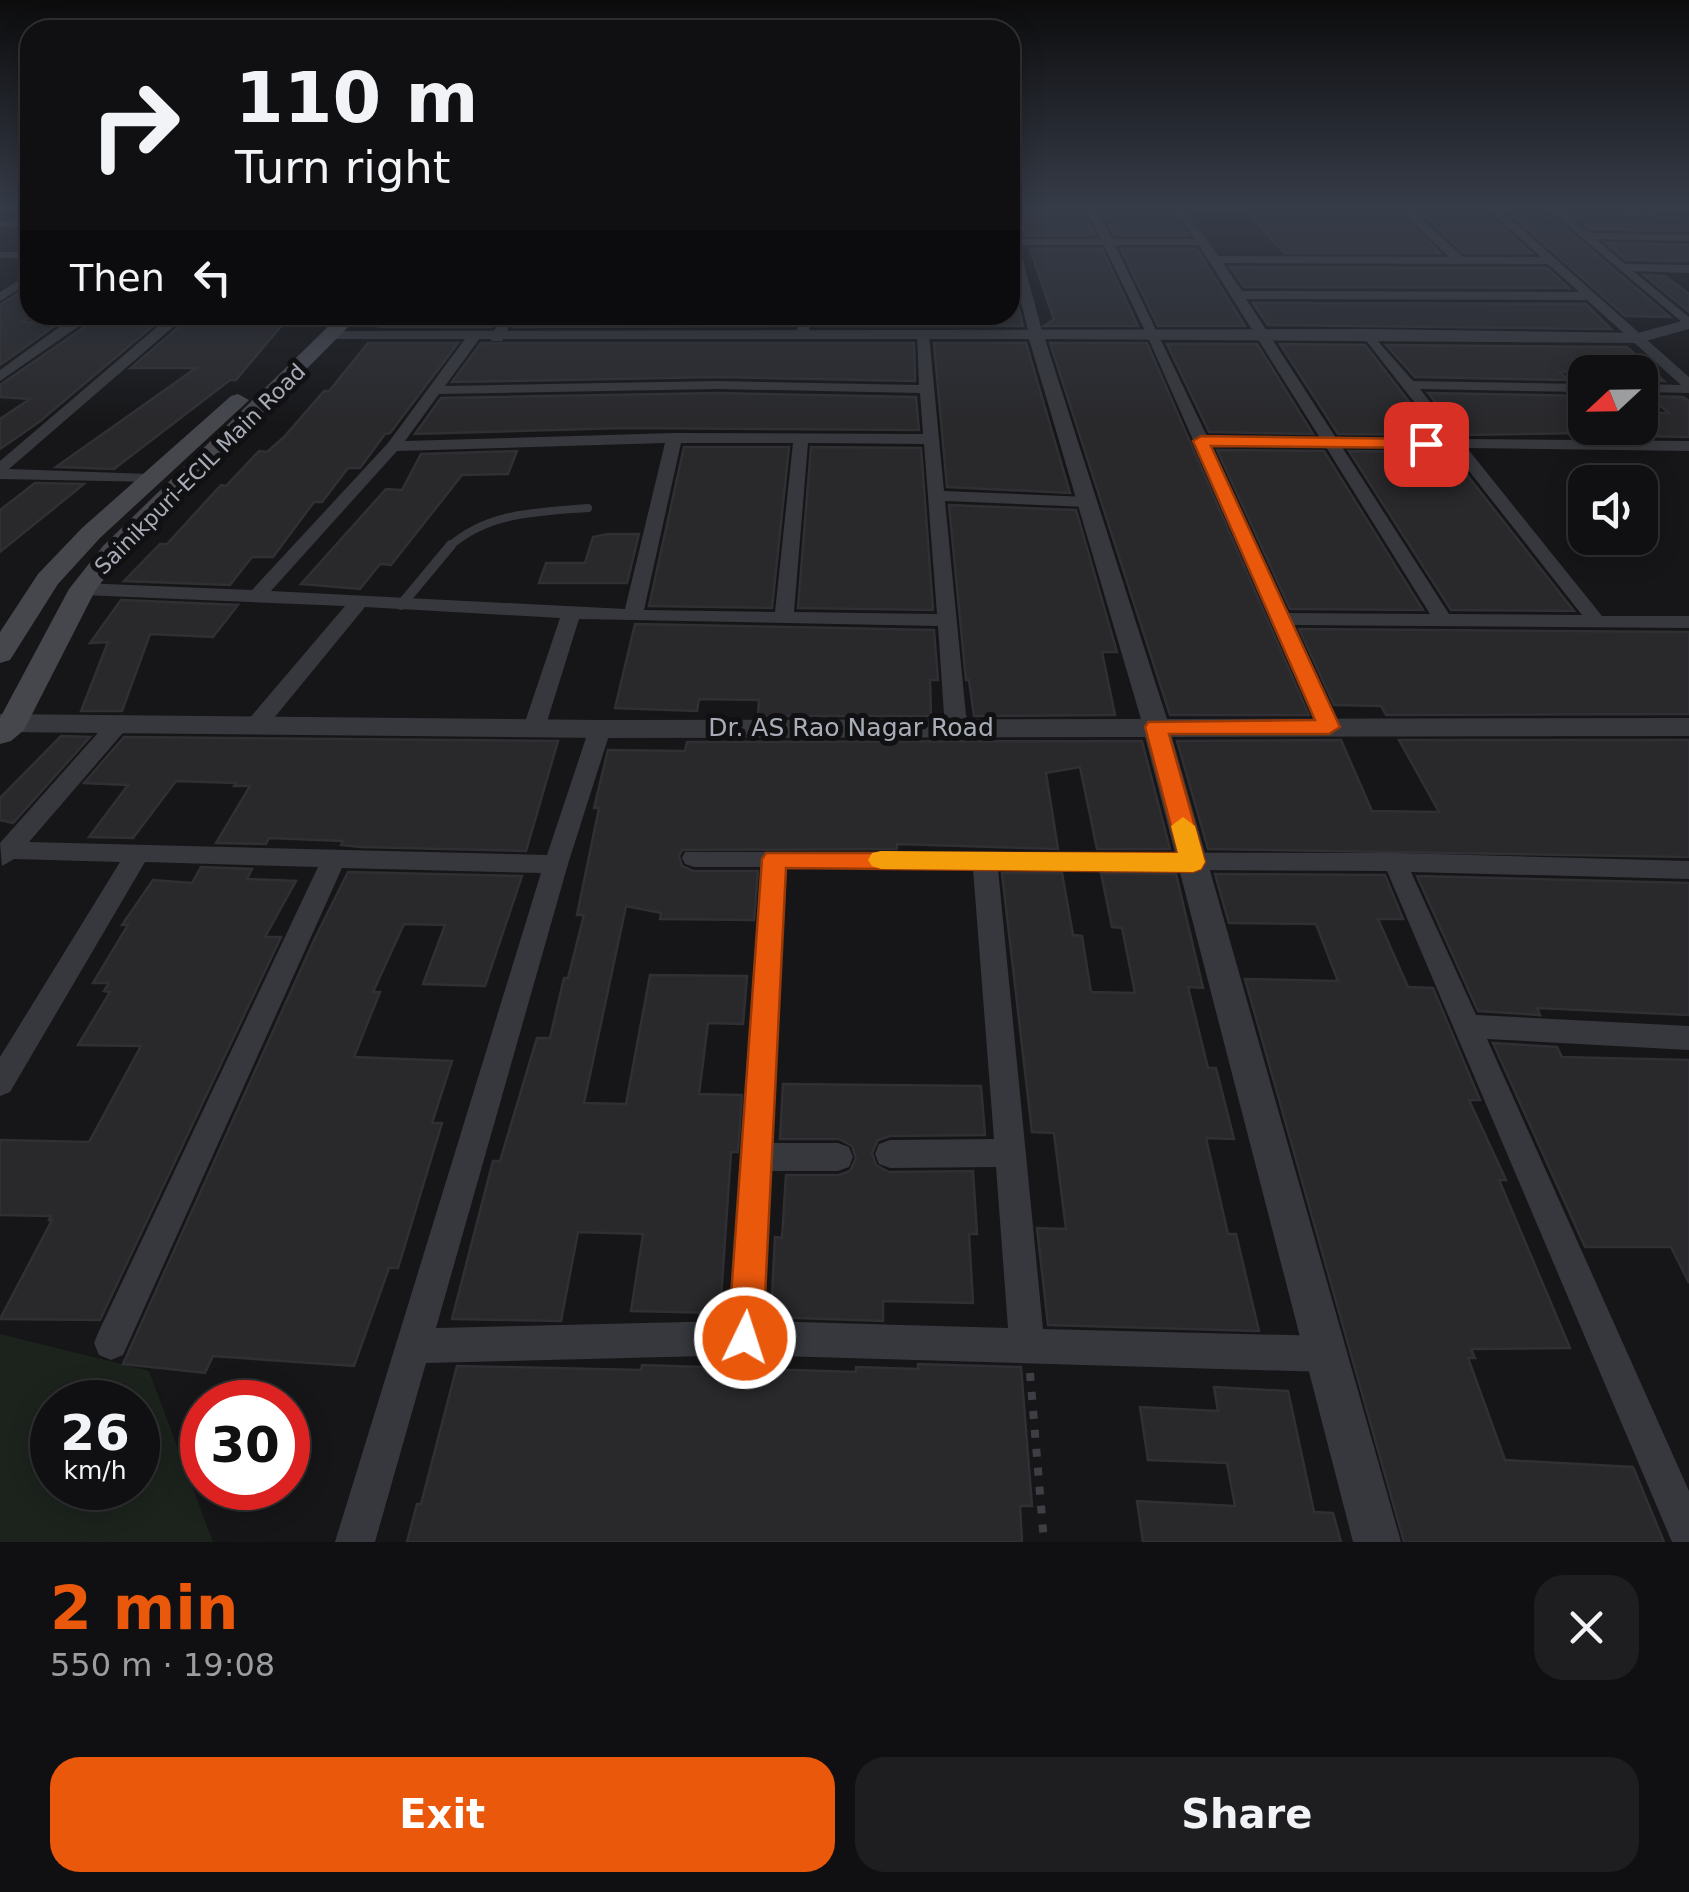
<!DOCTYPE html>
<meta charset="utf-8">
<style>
:root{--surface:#101012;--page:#1e1e20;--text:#f1f3f6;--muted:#9c9d9f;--line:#303032;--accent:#ea580c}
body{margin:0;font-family:"DejaVu Sans",sans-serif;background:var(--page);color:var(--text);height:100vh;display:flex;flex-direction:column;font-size:38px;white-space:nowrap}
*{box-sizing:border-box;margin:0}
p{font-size:32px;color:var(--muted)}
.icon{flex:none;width:55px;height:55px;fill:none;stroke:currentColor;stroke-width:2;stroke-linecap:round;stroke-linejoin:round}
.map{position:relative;height:1542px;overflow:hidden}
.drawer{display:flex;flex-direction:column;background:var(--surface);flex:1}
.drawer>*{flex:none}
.banner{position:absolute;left:20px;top:20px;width:1000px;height:305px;border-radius:30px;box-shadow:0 5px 25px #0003,0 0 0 2px var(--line);background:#101012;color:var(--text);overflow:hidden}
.needle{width:65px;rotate:248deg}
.fabs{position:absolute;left:1568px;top:355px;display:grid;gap:20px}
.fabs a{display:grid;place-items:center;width:90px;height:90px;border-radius:20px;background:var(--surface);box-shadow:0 5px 25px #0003,0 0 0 2px var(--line);font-size:50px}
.speed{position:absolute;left:30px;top:1380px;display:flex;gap:20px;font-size:50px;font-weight:700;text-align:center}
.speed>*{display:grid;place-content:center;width:130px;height:130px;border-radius:50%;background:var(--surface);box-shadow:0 5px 25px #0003,0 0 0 2px var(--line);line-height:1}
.speed small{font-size:25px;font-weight:400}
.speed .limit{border:15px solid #d22;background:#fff;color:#111}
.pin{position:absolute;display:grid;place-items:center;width:85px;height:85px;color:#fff;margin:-42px;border-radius:20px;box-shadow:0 5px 15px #0006}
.me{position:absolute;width:110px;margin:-55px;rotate:4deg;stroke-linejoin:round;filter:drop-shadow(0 0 8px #0008)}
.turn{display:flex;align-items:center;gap:35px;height:210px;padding:0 50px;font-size:45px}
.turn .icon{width:130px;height:130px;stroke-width:2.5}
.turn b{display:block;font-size:70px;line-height:85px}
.then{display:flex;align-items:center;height:95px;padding:0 50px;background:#0003;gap:20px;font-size:38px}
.round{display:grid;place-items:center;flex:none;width:105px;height:105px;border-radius:30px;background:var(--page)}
.overview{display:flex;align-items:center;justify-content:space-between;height:170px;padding:0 50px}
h1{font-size:60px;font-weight:700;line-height:75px;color:var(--accent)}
.button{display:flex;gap:20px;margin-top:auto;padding:20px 50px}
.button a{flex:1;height:115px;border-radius:30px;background:var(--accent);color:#fff;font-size:40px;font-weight:700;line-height:115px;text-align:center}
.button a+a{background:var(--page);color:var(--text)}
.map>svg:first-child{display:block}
</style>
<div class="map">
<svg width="1689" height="1542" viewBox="0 0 1689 1542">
<rect width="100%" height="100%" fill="#161618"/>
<path fill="#1c231d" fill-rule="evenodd" d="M0,1334L149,1371L213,1542H0ZM52,1402H138V1488H52Z"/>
<path fill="#29292c" stroke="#303034" stroke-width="2.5" d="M1017,208H1082L1095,235H1025Z
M1100,208H1169L1188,235H1114Z
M1244,208H1395L1440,253H1284Z
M1416,208L1489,215L1531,253H1464Z
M1565,209L1689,218V231L1589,229Z
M1512,215L1551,216L1670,317L1625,316Z
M1606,243L1689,245V261L1626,260Z
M1030,249H1102L1138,326H1044L1054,319Z
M1121,249H1197L1245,326H1158Z
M1230,267L1547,268L1569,288L1244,287Z
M1010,273L1023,326H815L816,315H1010Z
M1644,275L1665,276L1689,294V312Z
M30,286V316L22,322H60L0,365V305Z
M1253,303L1586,304L1611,329L1268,325Z
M388,315H499L492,327H379Z
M519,315H768L767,326L513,327Z
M283,324L236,380H230L114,469L56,467L196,368H131L181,325Z
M154,325L39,422L0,449V419L30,399L0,397V385L86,326Z
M368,343H458L390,433L385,434L360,468H348L322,502H314L273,557H252L230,585L124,581L160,544H167L221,485L226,486L259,451L267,452L284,437L324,391H329Z
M481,343H914L915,381L718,377L452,382Z
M934,343H1026L1070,493L947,487Z
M1050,343H1147L1309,715H1170Z
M1167,344H1257L1313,434L1209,432Z
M1280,344L1365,345L1435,435L1338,434Z
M1386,345L1627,347L1664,381L1640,380V372H1560L1568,380L1415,377Z
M718,393L916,397L919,430L625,428L415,434L441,398Z
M1428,393L1585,396V433L1461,435Z
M1649,396L1683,397L1689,401V437L1640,436V413H1669Z
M684,447H789L772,608L649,606Z
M811,447L921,448L933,610L798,608Z
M1217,450L1324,451L1423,610L1290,609Z
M517,451L508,474L462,475L391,565L380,564L360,589L301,584L386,489L402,490L421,454Z
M1349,451L1449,452L1574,611L1451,610Z
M35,483L84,484L0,552V510Z
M949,505L1076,510L1117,652H1102L1115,715L974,716L969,680H966Z
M608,534H639L627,583H539L546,563H585L593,537Z
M121,600L238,605L213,637L150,634L122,711H81L108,642L90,643Z
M635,624L934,630L938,680H930L931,716H758L759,700L699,699L697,711L615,708Z
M1299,629L1689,632V714L1386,715L1381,706L1334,705Z
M61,736L90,737L13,823L0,820V798Z
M124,737L558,741L526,851L361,847L341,845L343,841L269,838L266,844L216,843L250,786H234L236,783L176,781L133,838L89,837L128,785L84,783Z
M1341,740L1372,811L1439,812L1399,740H1689V857L1208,849L1177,741Z
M1142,741L1170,849H1097L1080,767L1046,773L1058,849L897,844V849L682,850L679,856L682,866L693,871H758L754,920L660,919L661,913L626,906L584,1103L626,1104L650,975L747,976L743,1024L708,1023L699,1094L742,1095L738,1152H731L720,1313L631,1311L643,1234L578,1232L561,1321L452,1319L493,1161H500L537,1038H550L564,978H568L584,915H577L599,808H594L608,750L685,751L687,742Z
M201,867L252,869L247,879L296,881L265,937H281L100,1320L0,1319L52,1220H49L51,1216L0,1215V1140L89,1142L141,1046L78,1045L110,992L104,991L109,983H93L128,925H122L153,880L192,883Z
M348,872L522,876L485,986L423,984L445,925L404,924L373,992H380L354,1057L452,1061L432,1123H442L398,1268H389L354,1366L213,1356L205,1373L123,1364L315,938Z
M1002,873H1062L1073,935L1082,936L1091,992L1135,993L1122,928L1112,927L1101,873L1176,874L1203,988L1188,987L1208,1068H1216L1234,1139L1206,1138L1228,1234H1236L1259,1331L1048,1325L1037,1228L1066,1229L1054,1133L1032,1132Z
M1215,874L1385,875L1403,919H1378L1408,987L1433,988L1480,1100H1469L1506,1180H1499L1570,1348L1471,1349L1475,1358H1468L1505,1460L1633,1467L1664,1542H1404L1245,979L1338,981L1316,924L1229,923Z
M1417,876L1689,883V1015L1537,1008L1540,1015L1478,1011Z
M1493,1043L1557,1047L1562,1057L1689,1060V1283L1671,1247H1585Z
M783,1084L981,1086L985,1135L890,1136L878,1140L872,1153L876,1165L889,1172L973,1171L977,1234H969L973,1303L883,1301V1321L771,1317L775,1237L782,1238L786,1175H839L850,1171L856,1158L852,1146L839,1139H780Z
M918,1364L1021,1367L1032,1506H1020L1022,1542H407L417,1504H421L457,1366L641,1370L642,1365L856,1372V1367L918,1369Z
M1214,1387L1288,1391L1314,1512L1333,1513L1341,1542H1143L1137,1501L1235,1506L1227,1463L1148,1460L1140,1407L1218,1411Z"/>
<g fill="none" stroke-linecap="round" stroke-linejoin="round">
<path stroke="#3d3f44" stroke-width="8" stroke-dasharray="8 11" stroke-linecap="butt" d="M1030,1373L1044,1542"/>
<path stroke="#37383d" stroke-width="8" d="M449,547C488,512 538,512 588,508"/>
<path stroke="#37383d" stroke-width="10" d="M401,605L451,545"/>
<path fill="#37383d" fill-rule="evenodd" d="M1086,208H1096L1112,239H1195L1173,208H1183L1218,256L1449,257L1399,208H1410L1463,257H1541L1487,208H1498L1689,377V393L1640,392V384L1681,385L1587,300L1246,299L1336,438L1443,439L1361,334L1368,330L1413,381L1585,384V392L1420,389L1459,439L1689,441V451L1467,448L1602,616H1689V628L1293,625L1340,727L1337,732H1321L1147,335L1104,245H1019L1043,335L1036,339L1029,335L1010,256V231L1017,239H1101ZM1115,245H1199L1320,438L1207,436ZM1223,263L1548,264L1579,292L1242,291ZM1211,446L1326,447L1430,614L1288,613ZM1342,447L1451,448L1582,615L1449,614Z
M1547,208H1559L1588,233L1689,235V241L1596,239L1625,264L1689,265V273L1633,271L1689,317V328Z
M1613,208H1689V214L1618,211Z
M0,221H30V227H0Z
M0,252H30V258H0Z
M30,273V282L0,301V292Z
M76,315H331V316L325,320L180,321L9,469L149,474L155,476V482L0,479V461L164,321L85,322L0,381V370Z
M503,315H515L502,341H492L490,338Z
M798,315H810L809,338L797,335Z
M917,332L929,335L944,491L1087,497L1095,502L1087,507L945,501L966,715L971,726L968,731H952L944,715L938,626L579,619L545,728L534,735L523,728L560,618L365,607L265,729H249L246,724L249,719L345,606L82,595L73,589L82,583L252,590L388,443L468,335L480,338L445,386L718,381L919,385ZM718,389L920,393L923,434L674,433L405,441L439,394ZM665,443L625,609L271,591L397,451ZM681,443H793L775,612L644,610ZM808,443L924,444L937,614L794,612Z
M120,715L128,717L131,722L128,727L29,842L547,855L589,729L600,722L611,729L568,864L436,1328L729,1321L762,867H694L685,864L682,858L685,852L1395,853L1689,861V879L1411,872L1476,1015L1689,1026V1050L1487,1039L1689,1491V1542H1672L1387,871L998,869L1043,1329L1326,1336L1338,1342L1344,1354L1338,1366L1326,1372L745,1355L426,1363L375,1542H335L541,873L342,868L123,1355L111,1360L99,1355L94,1343L99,1331L318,867L145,862L10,1092L0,1096V1057L120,862L14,859L2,866L0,843L112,717ZM787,868L973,869L994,1139L890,1140L879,1144L875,1154L879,1164L890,1168L996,1167L1008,1328L763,1321L771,1171H838L849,1167L853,1157L849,1147L838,1143H772Z"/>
<path fill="#37383d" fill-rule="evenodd" d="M1689,319V329L1639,343L1045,339L1167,719L1689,718V736L1172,737L1401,1542H1353L1145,737L600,738L0,732V714L600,720L1141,719L1029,339H327V333L333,331L1368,329L1638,333Z"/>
<path fill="#45474d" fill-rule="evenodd" d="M340,315H360L121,556L95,591L24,730L11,741L0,744V718L69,589L103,546Z
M238,394L249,400L245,404L100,538L58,584L10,660L0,663V632L38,574L82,528L231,396Z"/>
</g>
<linearGradient id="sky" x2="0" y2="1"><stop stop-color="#0c0c0d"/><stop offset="0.49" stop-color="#363c48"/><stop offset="1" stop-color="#363c48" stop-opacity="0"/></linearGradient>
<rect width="1689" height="424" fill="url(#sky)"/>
<path fill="#ea580c" stroke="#983908" stroke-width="2.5" d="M1201,436L1426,439L1434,444L1426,448L1211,446L1340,727L1329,734H1169L1205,862L1201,869L1193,872L786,868L763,1338L758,1351L745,1356L733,1351L728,1338L762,859L766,853H1178L1145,727L1148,722L1315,720L1193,441Z"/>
<path fill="#f59e0b" d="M1183,817L1195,826L1205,862L1201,869L1193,872L881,869L872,866L868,860L872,853L881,851L1178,853L1171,826Z"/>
<g text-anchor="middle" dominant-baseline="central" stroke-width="10" stroke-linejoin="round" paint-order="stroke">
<g font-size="22" fill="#a8adb8" stroke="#111113">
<text transform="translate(200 469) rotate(-45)">Sainikpuri-ECIL Main Road</text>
</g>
<g font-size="25" fill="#a8adb8" stroke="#111113">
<text x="851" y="727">Dr. AS Rao Nagar Road</text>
</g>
</g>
</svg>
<div class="fabs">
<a><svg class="needle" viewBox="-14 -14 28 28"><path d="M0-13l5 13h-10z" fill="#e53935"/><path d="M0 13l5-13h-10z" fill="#9c9d9f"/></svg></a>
<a><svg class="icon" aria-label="sound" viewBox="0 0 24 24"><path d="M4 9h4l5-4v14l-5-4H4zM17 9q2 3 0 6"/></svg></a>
</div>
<div class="speed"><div>26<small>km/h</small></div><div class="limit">30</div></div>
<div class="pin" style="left:1426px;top:444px;background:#d93025"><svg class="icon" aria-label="arrive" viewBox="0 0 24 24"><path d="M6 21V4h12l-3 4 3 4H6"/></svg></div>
<svg class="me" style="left:745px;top:1338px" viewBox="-20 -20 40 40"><circle r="17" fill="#ea580c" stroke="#fff" stroke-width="3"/><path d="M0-11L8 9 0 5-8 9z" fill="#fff"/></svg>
<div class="banner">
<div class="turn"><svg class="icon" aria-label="right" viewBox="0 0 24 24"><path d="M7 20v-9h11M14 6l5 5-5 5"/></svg><div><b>110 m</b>Turn right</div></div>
<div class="then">Then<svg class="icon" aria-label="left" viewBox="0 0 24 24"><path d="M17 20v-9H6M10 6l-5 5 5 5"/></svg></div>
</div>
</div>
<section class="drawer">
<div class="overview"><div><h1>2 min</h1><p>550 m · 19:08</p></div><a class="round"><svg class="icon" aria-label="close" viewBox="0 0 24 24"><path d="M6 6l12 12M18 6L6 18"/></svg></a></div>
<div class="button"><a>Exit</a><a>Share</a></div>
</section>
